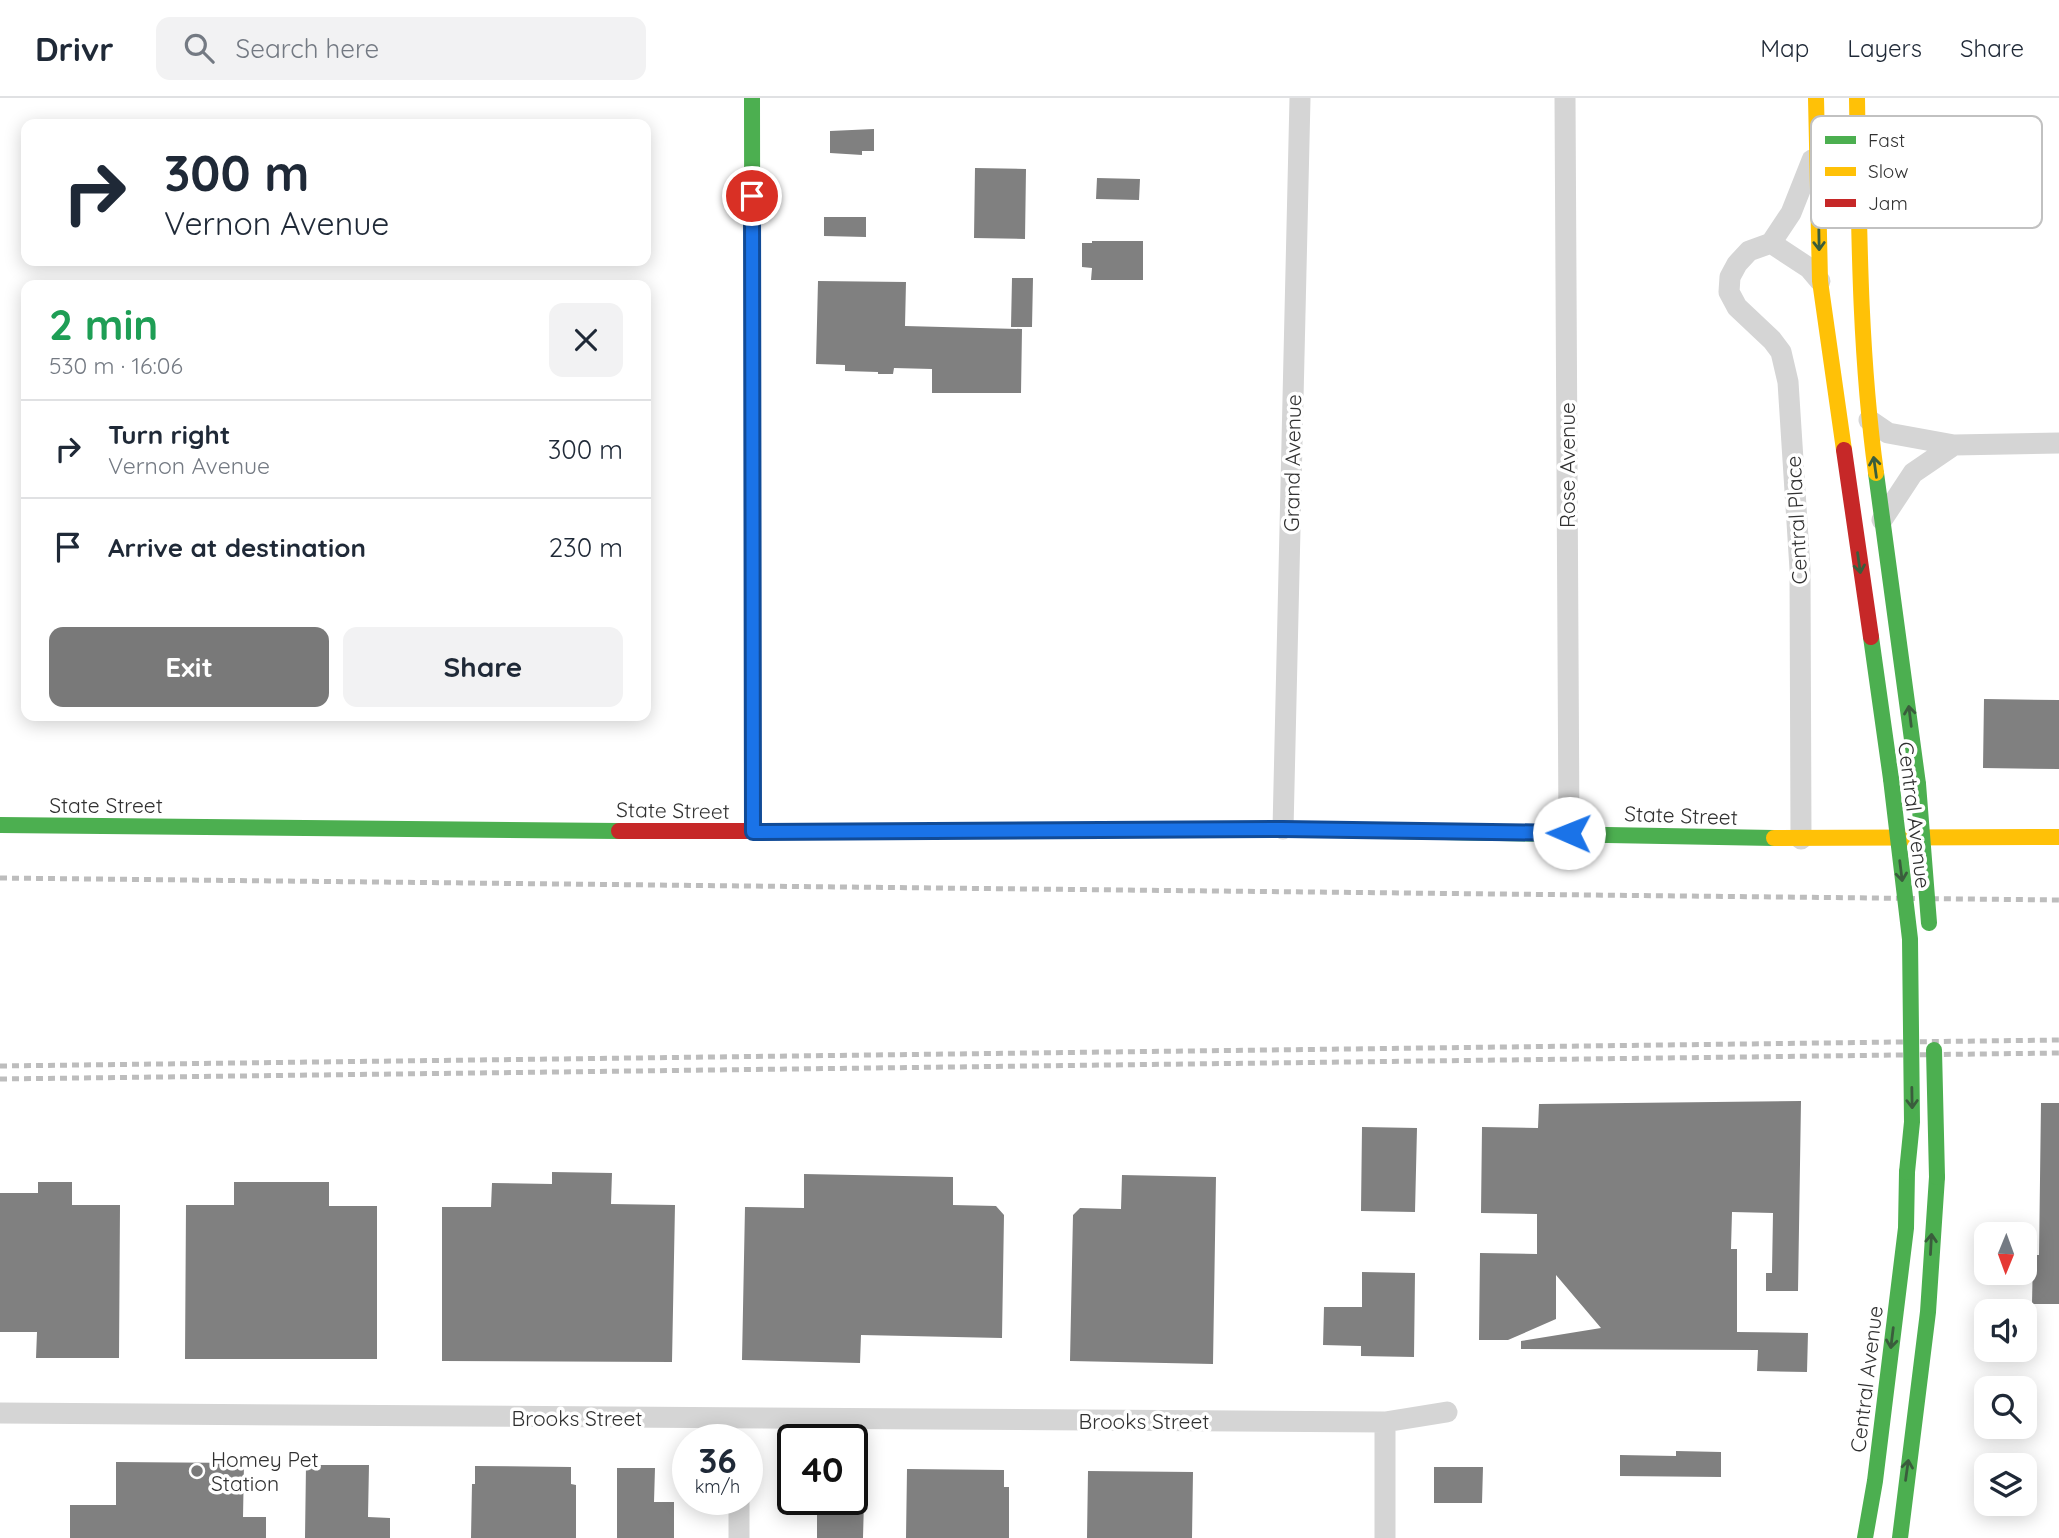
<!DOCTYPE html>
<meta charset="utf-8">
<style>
:root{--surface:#fff;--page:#f2f2f3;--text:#1f2937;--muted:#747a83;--line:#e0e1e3;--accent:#797979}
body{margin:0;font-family:Quicksand,sans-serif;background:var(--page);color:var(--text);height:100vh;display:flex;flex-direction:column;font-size:26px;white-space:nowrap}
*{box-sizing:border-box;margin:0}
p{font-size:23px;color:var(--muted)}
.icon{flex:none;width:38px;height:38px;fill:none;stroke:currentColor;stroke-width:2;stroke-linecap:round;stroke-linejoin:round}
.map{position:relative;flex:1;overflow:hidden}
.panel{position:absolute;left:21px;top:182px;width:630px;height:441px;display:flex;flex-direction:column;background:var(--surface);border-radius:14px;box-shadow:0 4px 18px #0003}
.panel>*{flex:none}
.guide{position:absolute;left:21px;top:21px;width:630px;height:147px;border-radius:14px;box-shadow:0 4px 18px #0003;background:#fff;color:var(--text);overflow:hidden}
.needle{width:46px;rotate:181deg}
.fabs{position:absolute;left:1974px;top:1124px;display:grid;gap:14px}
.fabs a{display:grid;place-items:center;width:63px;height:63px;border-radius:14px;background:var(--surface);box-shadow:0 4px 18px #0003;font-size:35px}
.speed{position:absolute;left:672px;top:1326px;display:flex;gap:14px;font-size:35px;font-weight:700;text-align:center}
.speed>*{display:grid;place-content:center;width:91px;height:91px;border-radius:50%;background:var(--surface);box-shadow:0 4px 18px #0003;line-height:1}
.speed small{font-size:18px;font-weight:400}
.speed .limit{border:4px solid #111;border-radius:10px;background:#fff;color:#111}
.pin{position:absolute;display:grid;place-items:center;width:60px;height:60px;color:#fff;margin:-30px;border:4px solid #fff;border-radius:50%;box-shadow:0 2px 7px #0007}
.me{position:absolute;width:77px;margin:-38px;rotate:271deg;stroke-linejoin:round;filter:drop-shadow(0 0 5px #0008)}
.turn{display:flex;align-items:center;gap:24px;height:147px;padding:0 28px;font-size:32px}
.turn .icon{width:91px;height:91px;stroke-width:2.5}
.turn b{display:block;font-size:49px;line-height:60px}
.round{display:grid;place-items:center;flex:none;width:74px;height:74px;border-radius:14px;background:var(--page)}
.headline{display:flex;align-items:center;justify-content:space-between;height:119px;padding:0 28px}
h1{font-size:42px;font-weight:700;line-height:52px;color:#1e9e55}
.primary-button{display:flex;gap:14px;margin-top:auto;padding:14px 28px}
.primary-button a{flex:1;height:80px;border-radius:14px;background:var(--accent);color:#fff;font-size:28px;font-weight:700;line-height:80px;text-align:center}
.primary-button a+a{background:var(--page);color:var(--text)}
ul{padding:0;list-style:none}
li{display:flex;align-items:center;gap:21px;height:98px;padding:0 28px;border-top:2px solid var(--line)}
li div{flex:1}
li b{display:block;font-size:26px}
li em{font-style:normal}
header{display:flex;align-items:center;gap:42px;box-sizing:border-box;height:98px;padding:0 35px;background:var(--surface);border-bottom:2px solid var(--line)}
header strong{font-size:33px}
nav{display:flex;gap:38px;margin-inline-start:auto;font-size:24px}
.search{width:490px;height:63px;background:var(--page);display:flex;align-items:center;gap:18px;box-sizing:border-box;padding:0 24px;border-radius:14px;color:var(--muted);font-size:26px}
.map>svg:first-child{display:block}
</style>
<header>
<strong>Drivr</strong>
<div class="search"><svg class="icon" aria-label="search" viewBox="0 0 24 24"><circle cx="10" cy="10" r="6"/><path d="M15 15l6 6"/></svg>Search here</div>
<nav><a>Map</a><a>Layers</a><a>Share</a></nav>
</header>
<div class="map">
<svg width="2059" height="1440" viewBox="0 0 2059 1440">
<rect width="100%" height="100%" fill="#fff"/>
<path fill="#808080" d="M874,31V53H862V57L830,55V33Z
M975,70L1026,71L1025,141L974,140Z
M1097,80L1140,81L1139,102L1096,101Z
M824,119H866V139L824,138Z
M1092,143H1143V182H1091L1092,170L1082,169V145H1092Z
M1012,180H1033L1032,229H1011Z
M818,183L906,184L905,228L1022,231L1021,295H932V271L894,270L893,276H878V274L845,273V267L816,266Z
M1984,601L2059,602V671L1983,670Z
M1801,1003L1798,1193H1766V1175H1772L1773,1115L1732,1114L1731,1151H1737V1234L1808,1235L1807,1274L1757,1273L1758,1252L1521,1251V1243L1601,1230L1556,1177V1221L1508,1242H1479L1480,1155L1537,1156V1116L1481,1115L1482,1029L1538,1030L1539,1006Z
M2041,1005H2059V1206H2032L2033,1157H2039Z
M1362,1029L1417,1030L1415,1114L1361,1113Z
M552,1074L612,1075L611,1106L675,1107L672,1264L442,1263V1109H491L492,1085L552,1086Z
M804,1076L953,1079V1107L996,1108L1004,1117L1002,1240L861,1237L860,1265L742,1262L745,1109L804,1110Z
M1122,1077L1216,1079L1213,1266L1070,1263L1073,1117L1080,1110L1121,1111Z
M38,1084H72V1107H120L119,1260H36L37,1234H0V1095H38Z
M234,1084H329V1108H377V1261H185L186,1107H234Z
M1362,1174L1415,1175L1414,1259L1361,1258V1248L1323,1247L1324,1209H1362Z
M1676,1353L1721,1354V1379L1620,1378V1357L1676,1358Z
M116,1364L244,1365L243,1419H266V1440H70V1407H116Z
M306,1367H369L368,1419L390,1420V1440H305Z
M475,1368L571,1369V1386L576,1387V1440H471L472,1386H475Z
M1434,1369H1483L1482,1405H1434Z
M617,1370H655L654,1404H674V1440H617Z
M907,1371L1004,1372V1389H1009V1440H906Z
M1088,1373L1193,1374L1192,1440H1087Z
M824,1402H864L863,1440H817V1407H824Z"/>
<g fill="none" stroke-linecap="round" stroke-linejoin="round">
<path stroke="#d5d5d5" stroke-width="21" d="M1565,0L1569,735
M1771,145L1749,153L1737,166L1730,179L1729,194L1737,209L1772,242L1781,254L1788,284L1800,471L1801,741
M1771,145L1791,115L1812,62
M1771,145L1809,170L1820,183
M1869,322L1888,335L1954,347L2059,345
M1882,422L1913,375L1954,347
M1283,731L1300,0
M0,1315L1385,1324L1447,1314
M739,1440V1402
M1385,1440V1324"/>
<path stroke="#4caf50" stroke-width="16" d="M752,0L753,734
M1876,375L1918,686
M1871,539L1891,681
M0,727L619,733
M915,733L1283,731L1774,740
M1865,1440L1875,1383L1906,1130L1907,1074
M1900,1440L1928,1214L1937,1079"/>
<path stroke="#ffc107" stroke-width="16" d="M1816,0L1820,183L1844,352
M1857,0C1859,126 1859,251 1876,375
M1774,740L2059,739"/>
<path stroke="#c62828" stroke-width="16" d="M1844,352L1871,539
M619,733H915"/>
<path stroke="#bdbdbd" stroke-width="5" stroke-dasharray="7 5" stroke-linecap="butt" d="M0,780L2059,802
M0,968L2059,942
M0,981L2059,955"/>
<path stroke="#4caf50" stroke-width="16" d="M1891,681L1910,841L1912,1024L1907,1074
M1918,686L1929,825
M1934,952L1937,1079"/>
</g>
<defs><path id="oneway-shaft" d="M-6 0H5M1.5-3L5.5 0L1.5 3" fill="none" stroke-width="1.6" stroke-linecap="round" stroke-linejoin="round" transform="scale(1.75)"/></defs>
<g stroke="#3a5d3c">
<use href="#oneway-shaft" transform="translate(1819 142) rotate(89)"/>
<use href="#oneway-shaft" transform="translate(1875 369) rotate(-98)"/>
<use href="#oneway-shaft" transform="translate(1859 465) rotate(82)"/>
<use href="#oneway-shaft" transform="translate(1910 618) rotate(-97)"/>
<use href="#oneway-shaft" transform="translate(1901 773) rotate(83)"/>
<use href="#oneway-shaft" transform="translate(1912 1000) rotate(89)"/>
<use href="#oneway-shaft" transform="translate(1931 1146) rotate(-87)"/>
<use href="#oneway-shaft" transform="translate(1892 1240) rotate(97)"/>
<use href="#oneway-shaft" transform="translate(1907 1372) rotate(-82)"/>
</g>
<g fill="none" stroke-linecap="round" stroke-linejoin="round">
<g stroke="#114b97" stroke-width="18">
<path id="route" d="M752,98L753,734L1283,731L1569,735"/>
</g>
<use href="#route" stroke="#1a73e8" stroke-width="12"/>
</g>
<circle fill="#797979" stroke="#fff" stroke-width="2.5" cx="197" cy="1373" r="7"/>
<g text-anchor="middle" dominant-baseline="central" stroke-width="7" stroke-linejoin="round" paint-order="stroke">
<g font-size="21" fill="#313131" stroke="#fff">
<text transform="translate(1292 365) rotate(-89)">Grand Avenue</text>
<text transform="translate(1567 367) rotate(-90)">Rose Avenue</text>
<text transform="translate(1796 422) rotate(-93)">Central Place</text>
<text x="106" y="707">State Street</text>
<text transform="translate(673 712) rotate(1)">State Street</text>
<text transform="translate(1681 717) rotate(2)">State Street</text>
<text transform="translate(1915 717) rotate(83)">Central Avenue</text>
<text transform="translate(1866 1281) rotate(-83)">Central Avenue</text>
<text x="577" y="1320">Brooks Street</text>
<text x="1144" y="1323">Brooks Street</text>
</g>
<g font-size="21" fill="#313131" stroke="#fff" text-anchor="start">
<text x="211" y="1361">Homey Pet<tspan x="211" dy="24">Station</tspan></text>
</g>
</g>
<rect x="1811" y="18" width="231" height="112" rx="10" fill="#fff" stroke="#c1c1c1" stroke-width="2"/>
<rect x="1825" y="38" width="31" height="8" fill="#4caf50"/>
<rect x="1825" y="69" width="31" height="9" fill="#ffc107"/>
<rect x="1825" y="101" width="31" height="8" fill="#c62828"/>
<g font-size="19" fill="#313131">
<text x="1868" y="49">Fast</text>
<text x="1868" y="80">Slow</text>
<text x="1868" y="112">Jam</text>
</g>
</svg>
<div class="fabs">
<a><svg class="needle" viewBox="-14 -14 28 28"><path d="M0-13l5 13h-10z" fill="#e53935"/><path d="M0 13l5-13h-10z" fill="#747a83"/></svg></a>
<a><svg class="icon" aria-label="sound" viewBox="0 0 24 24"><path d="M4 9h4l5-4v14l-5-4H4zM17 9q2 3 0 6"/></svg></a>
<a><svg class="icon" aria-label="search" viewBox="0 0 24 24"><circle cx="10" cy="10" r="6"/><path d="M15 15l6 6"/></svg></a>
<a><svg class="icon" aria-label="layers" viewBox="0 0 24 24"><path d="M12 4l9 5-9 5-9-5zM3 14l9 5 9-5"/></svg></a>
</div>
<div class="speed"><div>36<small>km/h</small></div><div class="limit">40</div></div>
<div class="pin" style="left:752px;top:98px;background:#d93025"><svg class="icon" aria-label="arrive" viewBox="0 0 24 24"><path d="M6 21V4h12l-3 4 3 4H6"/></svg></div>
<svg class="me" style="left:1569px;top:735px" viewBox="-20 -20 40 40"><circle r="19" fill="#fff"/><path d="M0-13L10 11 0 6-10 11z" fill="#1a73e8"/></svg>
<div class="guide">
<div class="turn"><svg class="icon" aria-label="right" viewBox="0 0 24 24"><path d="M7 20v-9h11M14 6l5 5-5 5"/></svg><div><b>300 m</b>Vernon Avenue</div></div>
</div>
<section class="panel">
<div class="headline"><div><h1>2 min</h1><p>530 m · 16:06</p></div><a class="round"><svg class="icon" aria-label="close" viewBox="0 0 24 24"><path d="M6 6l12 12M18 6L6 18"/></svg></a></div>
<ul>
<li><svg class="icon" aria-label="right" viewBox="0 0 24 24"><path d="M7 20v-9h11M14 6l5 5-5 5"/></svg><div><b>Turn right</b><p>Vernon Avenue</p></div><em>300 m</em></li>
<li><svg class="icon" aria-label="arrive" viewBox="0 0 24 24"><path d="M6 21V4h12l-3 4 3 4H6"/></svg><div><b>Arrive at destination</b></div><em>230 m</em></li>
</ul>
<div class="primary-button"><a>Exit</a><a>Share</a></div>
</section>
</div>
